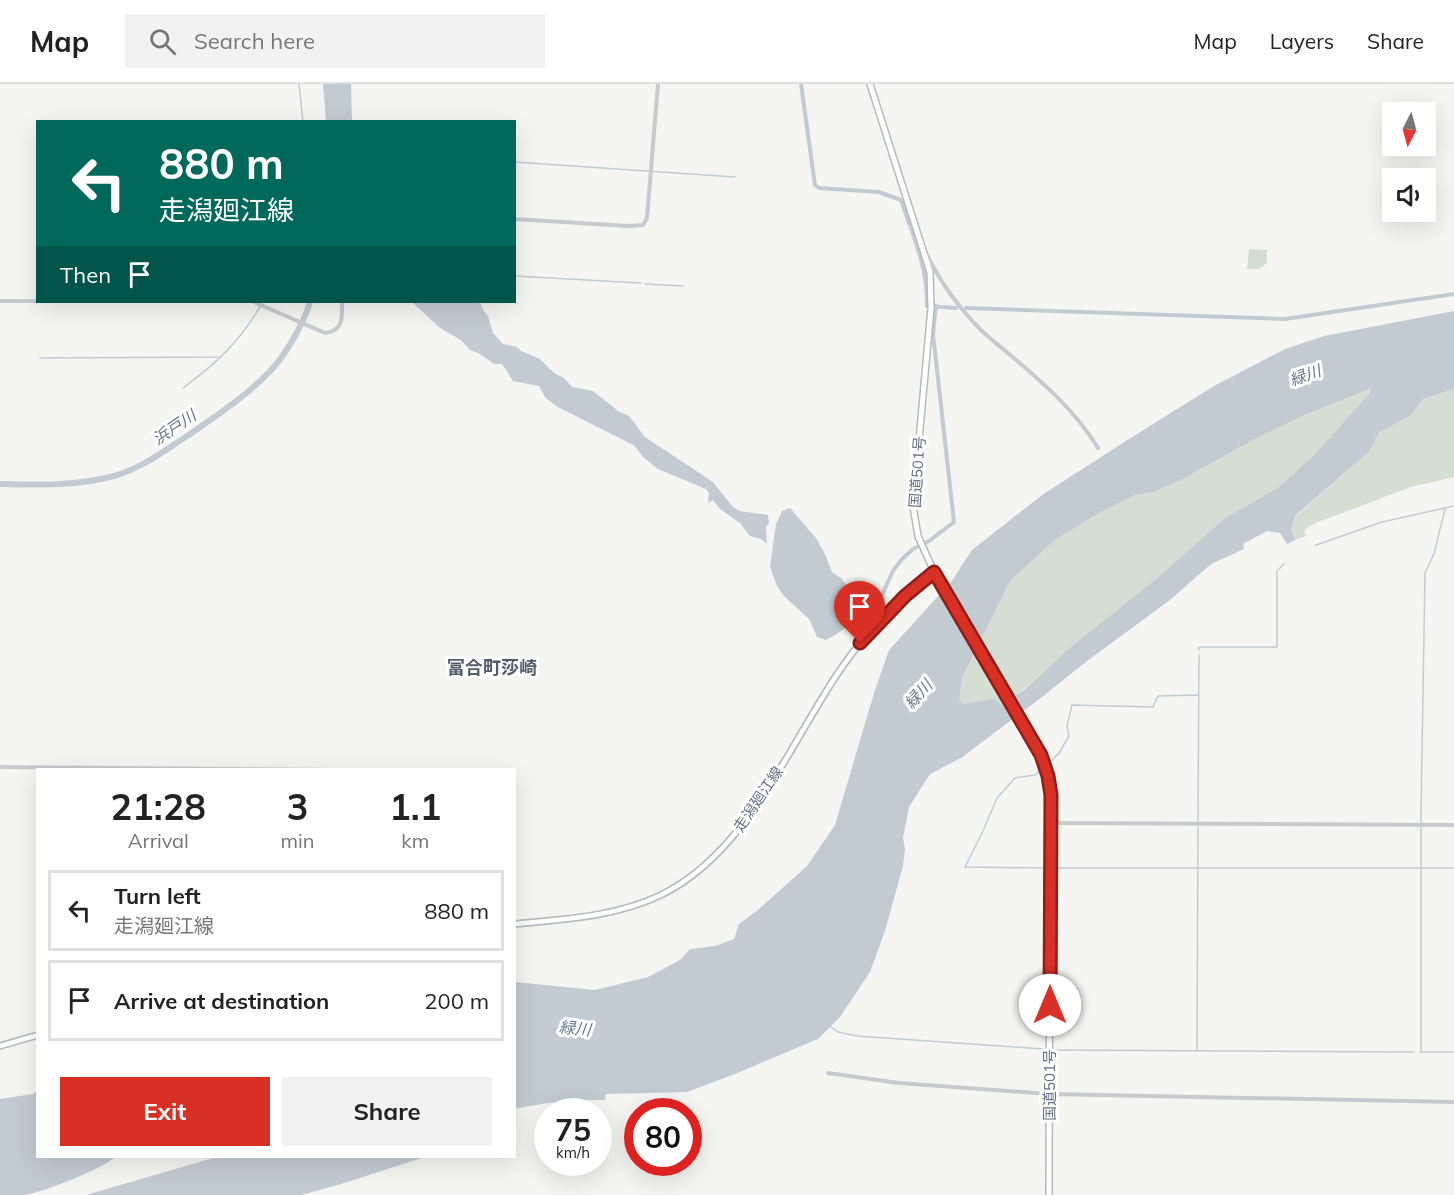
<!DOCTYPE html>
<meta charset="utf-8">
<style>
:root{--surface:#fff;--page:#f2f2f2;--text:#222;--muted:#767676;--line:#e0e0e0;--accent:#d93025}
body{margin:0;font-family:Mulish,"Noto Sans JP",sans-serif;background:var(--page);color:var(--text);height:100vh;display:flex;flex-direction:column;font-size:22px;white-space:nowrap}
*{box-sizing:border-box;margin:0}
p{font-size:20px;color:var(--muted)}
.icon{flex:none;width:33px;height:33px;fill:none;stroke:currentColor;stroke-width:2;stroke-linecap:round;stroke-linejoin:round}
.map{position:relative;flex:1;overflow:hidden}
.side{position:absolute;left:36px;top:684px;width:480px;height:390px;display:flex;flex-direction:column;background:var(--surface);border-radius:0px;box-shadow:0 6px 24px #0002}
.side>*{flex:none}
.top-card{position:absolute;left:36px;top:36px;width:480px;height:183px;border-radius:0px;box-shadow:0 6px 24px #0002;background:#00695c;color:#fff;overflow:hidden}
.needle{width:39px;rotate:186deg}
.controls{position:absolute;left:1382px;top:18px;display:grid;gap:12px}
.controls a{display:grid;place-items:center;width:54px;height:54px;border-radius:0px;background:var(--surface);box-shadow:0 6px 24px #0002;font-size:30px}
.speed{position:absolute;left:534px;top:1014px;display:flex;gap:12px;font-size:30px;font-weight:700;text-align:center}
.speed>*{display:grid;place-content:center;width:78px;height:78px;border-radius:50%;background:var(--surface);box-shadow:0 6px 24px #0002;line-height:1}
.speed small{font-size:15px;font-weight:400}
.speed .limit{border:9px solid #d22;background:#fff;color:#111}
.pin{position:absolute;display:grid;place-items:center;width:51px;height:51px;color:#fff;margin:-62px -26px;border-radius:50% 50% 50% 0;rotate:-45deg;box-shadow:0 0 6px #0007}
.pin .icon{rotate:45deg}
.me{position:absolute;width:66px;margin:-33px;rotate:0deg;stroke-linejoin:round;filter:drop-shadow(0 0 4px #0008)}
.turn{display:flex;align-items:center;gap:21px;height:126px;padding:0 24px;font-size:27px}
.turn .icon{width:78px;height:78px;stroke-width:2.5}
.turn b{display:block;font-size:42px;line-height:51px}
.then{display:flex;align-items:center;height:57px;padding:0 24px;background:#0003;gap:12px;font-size:22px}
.eta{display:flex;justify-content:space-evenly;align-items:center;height:102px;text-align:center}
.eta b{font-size:36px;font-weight:700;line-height:42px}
.button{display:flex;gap:12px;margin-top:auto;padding:12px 24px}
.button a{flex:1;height:69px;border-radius:0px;background:var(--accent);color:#fff;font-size:24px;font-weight:700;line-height:69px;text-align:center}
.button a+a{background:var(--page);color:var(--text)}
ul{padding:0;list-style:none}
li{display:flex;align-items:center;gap:18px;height:81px;margin:0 12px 9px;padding:0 12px;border:3px solid var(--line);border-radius:0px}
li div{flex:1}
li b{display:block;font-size:22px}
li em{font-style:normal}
header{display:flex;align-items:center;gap:36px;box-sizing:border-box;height:84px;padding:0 30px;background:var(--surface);border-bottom:2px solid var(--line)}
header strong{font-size:28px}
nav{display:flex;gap:33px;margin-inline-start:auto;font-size:21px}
.search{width:420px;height:54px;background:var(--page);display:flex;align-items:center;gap:15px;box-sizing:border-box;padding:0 21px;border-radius:0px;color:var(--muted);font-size:22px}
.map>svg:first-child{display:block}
</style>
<header>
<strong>Map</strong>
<div class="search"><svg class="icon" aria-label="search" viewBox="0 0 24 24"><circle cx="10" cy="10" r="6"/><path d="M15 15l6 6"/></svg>Search here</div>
<nav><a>Map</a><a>Layers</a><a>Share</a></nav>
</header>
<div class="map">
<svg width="1454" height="1111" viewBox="0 0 1454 1111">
<rect width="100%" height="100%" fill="#f5f6f2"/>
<path fill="#d5ded3" d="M1249,165L1267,166V179L1259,185H1247Z
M1371,303L1372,308L1314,371L1279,403L1225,434L1156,495L1067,566L1025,604L1002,622L964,620L958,617L962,594L1010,497L1055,456L1099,429L1135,411L1154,408L1183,395L1253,356L1302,332Z
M1454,305V393L1411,403L1313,440L1304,446L1306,452L1295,456L1291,445L1296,432L1369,368L1379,349L1411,331L1423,315Z"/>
<path fill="#c3cbd2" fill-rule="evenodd" d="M323,0H351L352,37H326Z
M412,218H480L483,226L488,232L493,249L503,260L517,263L521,267L540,275L554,289L564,294L572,303L593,307L618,327L629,332L645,353L713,398L733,423L740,427L768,431L769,439L766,443L767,460L761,455L750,452L740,439L720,425L713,416L708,419L709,409L706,405L658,385L643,373L635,362L556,322L545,313L539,302L513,297L502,280H494L480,270L470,266L461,256L440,244Z
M1454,227V305L1423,315L1411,331L1379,349L1369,368L1296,431L1291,445L1295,456L1287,460L1280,449L1267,447L1243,460L1244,465L1211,480L1170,516L1087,577L1042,613L961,674L930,690L909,723L903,754L905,765L903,782L885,847L870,888L840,933L818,955L735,990L687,1008L606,1010L605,1016C574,1016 544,1018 515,1025V898L595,906L648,893L680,876L690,865L715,862L734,855L739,840L759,825L807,782L835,741L874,609L889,566L951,498L972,466L1042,411L1129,355L1214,302L1285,265L1324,252ZM1371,304V308L1314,371L1279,403L1225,434L1156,495L1067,566L1025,605L1002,621L994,615L964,620L959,617L962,594L1010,497L1055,456L1099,429L1135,411L1154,408L1183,395L1253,356L1302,332Z
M790,424L816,454L825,470L832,488L842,495L859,522V530L856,535L840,548L826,556L817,553L809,535L784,512L777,502L770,483L776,440L782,427Z
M37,1006L38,1072L115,1073C102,1085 42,1109 24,1111C16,1111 8,1111 0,1111V1015L33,1010Z
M220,1072H425V1073L338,1101L301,1111H86Z"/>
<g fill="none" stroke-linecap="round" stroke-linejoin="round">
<path stroke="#c3cbd2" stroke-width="1.5" d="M299,0L303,38
M514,78L735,93
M514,192L641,199
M645,200L683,202
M40,274L221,273
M183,304C218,278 237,260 260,223
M1316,461L1382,438L1454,422
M1199,566V563H1277V487L1284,480
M1047,681L1059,669L1069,652L1067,642L1072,621L1153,623L1158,612L1199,611
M1043,684L1035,691L1015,694L997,714L983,747L965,783L1047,784
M1198,737L1199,571
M1052,784H1454
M831,943L838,948L857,952L1043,965
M1053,966L1413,968
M1197,966L1198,742
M1420,968H1454
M1421,968V729L1425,489L1434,470L1445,425"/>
<path stroke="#c3cbd2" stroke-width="4" d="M801,0L815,101L819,104L879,108L901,116C913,151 928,184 927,222L956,224
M966,224L1285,235L1454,210
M879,512L882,511L893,487L902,475L913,465L929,457L954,438L933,250L936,222"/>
<path stroke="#c3cbd2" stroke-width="6" d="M0,400C38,401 77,402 114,392C142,384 166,366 190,350C219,330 248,311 272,285C287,269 304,238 310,218"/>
<g stroke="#b8bbc0" stroke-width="8">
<path id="major" d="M514,840C565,835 615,833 661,811C747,769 789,661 840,586C865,550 898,513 934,487
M0,962L38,951"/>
</g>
<g stroke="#b7babe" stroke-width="8">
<path id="highway" d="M870,0L930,188L931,224L913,422L918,452L935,490L1041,671L1050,704L1049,1111"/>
</g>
<path stroke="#c8cace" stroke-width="4" d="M514,135L628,142L643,141L647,134L658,0
M927,171C941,199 959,224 981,246C990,255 1000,262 1009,270C1043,299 1075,326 1098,364
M0,217H38
M254,218L325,249C344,247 342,232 342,218
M0,683L334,686
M1051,739L1454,741
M828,989L899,999L1049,1010L1454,1018"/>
<use href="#major" stroke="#fff" stroke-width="4.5"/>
<use href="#highway" stroke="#fff" stroke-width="5"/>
</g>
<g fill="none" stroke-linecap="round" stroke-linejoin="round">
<g stroke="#8d1f18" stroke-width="15">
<path id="route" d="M860,559L905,512L934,488L1041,671L1048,692L1051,711L1050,921"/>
</g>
<use href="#route" stroke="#d93025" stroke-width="10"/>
</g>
<g text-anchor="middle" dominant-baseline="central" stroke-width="6" stroke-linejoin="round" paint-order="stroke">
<g font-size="15" fill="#637085" stroke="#fff">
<text transform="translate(917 388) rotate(-86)">国道501号</text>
<text transform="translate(758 715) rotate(-56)">走潟廻江線</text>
<text transform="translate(1049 1001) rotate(-90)">国道501号</text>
</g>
<g font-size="16" font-style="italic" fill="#637889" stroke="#fff">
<text transform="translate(1305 291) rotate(-20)">緑川</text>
<text transform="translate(174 343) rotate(-34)">浜戸川</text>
<text transform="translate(918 610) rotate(-48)">緑川</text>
<text transform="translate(575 944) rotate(6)">緑川</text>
</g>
<g font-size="18" font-weight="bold" fill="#515b69" stroke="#fff">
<text x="492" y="583">富合町莎崎</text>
</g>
</g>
</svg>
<div class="controls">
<a><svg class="needle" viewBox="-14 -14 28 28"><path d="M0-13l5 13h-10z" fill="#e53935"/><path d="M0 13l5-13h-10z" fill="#767676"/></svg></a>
<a><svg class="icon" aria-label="sound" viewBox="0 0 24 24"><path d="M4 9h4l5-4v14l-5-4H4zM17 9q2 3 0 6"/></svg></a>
</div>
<div class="speed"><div>75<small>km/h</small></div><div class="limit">80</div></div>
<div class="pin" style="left:860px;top:559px;background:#d93025"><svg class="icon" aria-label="arrive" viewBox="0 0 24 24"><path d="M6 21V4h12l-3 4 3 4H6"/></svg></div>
<svg class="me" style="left:1050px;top:921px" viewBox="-20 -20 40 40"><circle r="19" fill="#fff"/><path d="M0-13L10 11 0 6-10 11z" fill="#d93025"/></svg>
<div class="top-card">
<div class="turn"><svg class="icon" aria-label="left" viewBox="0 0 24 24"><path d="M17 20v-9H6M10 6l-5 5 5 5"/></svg><div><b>880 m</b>走潟廻江線</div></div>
<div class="then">Then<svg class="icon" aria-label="arrive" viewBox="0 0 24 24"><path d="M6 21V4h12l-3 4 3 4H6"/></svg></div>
</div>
<section class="side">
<div class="eta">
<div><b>21:28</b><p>Arrival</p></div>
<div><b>3</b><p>min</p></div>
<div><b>1.1</b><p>km</p></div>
</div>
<ul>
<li><svg class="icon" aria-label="left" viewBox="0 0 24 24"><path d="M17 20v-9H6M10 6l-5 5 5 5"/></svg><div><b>Turn left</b><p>走潟廻江線</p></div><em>880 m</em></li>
<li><svg class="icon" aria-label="arrive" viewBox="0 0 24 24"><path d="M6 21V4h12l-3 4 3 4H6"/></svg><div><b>Arrive at destination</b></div><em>200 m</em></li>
</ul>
<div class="button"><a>Exit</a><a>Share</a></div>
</section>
</div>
